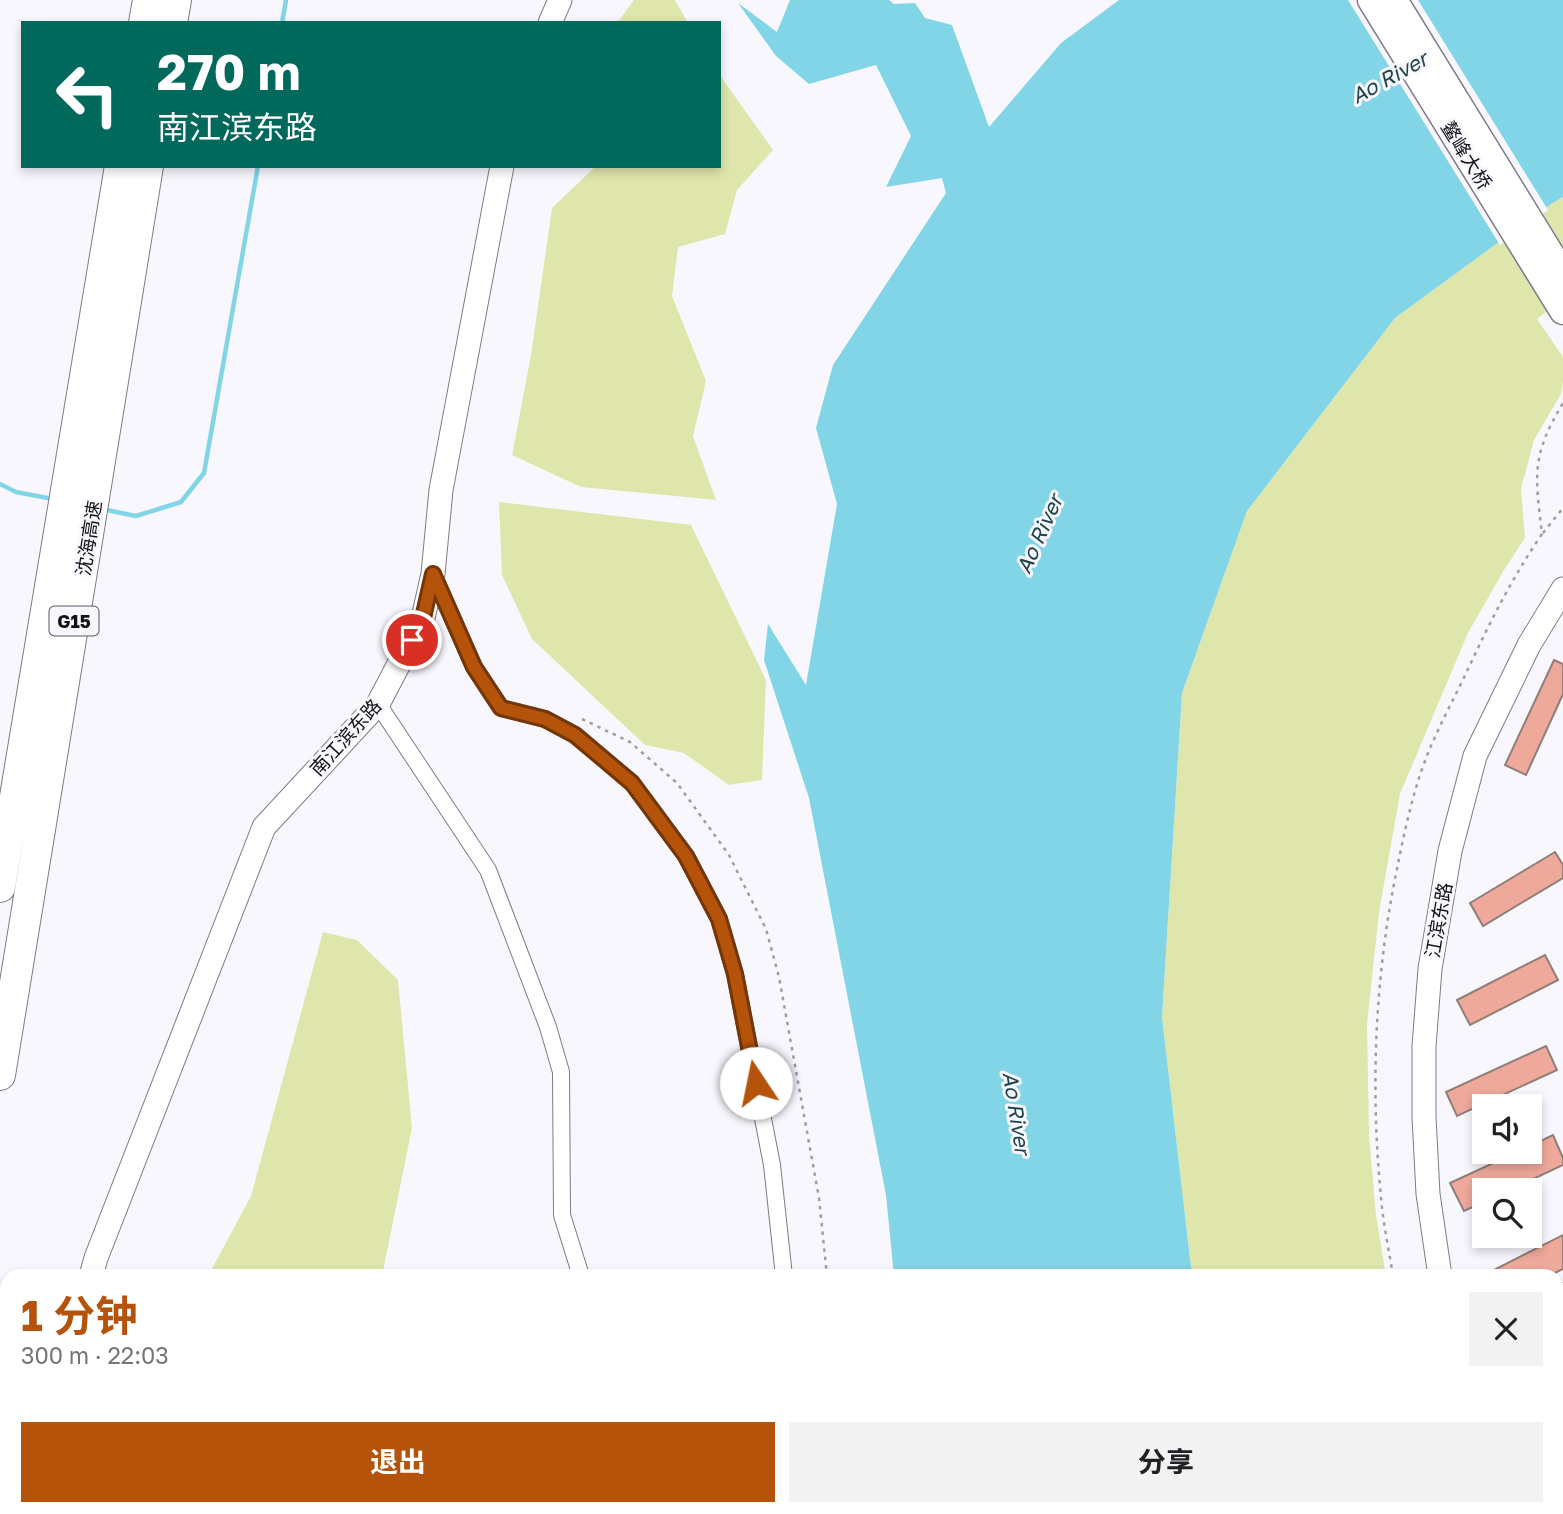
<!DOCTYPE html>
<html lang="zh">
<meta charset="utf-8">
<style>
:root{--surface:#fff;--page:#f2f2f2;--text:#202124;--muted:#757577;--accent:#b45309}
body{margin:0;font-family:"Golos Text","Noto Sans SC",sans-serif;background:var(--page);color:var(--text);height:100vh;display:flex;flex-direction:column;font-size:26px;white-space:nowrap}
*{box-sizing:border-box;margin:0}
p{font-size:23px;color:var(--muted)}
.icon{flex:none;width:38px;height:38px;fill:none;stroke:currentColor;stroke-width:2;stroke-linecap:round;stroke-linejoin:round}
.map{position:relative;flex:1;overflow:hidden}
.drawer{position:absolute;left:0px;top:1269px;width:1564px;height:247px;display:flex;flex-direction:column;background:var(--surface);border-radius:21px 21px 0 0;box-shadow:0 4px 10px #0003}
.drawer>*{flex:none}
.hud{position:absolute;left:21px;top:21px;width:700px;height:147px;border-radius:0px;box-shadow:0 4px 10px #0003;background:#00695c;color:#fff;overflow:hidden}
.controls{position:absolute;left:1472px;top:1094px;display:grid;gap:14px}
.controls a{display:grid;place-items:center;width:70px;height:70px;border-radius:0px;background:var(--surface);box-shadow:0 4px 10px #0003;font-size:35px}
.pin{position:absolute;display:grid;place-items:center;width:60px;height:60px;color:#fff;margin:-30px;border:4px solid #fff;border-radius:50%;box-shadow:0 2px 7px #0007}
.me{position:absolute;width:77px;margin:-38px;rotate:349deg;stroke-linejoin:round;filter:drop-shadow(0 0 5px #0008)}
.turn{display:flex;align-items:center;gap:24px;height:147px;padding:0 21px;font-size:32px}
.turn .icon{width:91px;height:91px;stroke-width:2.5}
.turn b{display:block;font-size:49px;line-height:60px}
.round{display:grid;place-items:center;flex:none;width:74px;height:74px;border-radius:0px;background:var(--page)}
.overview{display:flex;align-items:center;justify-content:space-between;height:119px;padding:0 21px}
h1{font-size:42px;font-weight:700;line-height:52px;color:var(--accent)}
.button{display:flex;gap:14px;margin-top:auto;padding:14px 21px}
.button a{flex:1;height:80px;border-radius:0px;background:var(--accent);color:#fff;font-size:28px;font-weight:700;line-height:80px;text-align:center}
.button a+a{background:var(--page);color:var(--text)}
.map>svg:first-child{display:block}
</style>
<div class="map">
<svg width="1563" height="1514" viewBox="0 0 1563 1514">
<rect width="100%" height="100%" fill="#f9f7fe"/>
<path fill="#dfe6ac" d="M634,0H675L688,23H617Z
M719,74L773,150L737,190L725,234L678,247L672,296L706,381L693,436L716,500L581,487L512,455L531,355L552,208L596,166H719Z
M1563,197V299L1537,319L1563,357V382L1561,394L1534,440L1521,489L1525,538L1504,570L1468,633L1400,794L1379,912L1367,1025L1369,1135L1376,1215L1386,1276H1192L1162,1017L1182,693L1247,511L1395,318L1551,204Z
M499,502L691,525L766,680L762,780L729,785L684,753L645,745L532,639L502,575Z
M323,932L357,940L398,980L412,1128L382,1276H208L251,1196Z
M7,1355V1508H562L565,1514H0V1356Z
M1423,1508L1424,1514H1269L1266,1509Z"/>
<path fill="#81d5e6" d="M790,0H889L894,4L915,3L925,18L952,25L989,127L1061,43L1119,0H1563V197L1551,204L1395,318L1247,511L1182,693L1162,1017L1192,1276H894L886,1195L809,798L764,660L768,624L806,685L837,504L816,428L833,365L946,193L942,178L886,187L911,136L876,65L809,84L776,56L738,3L777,32Z
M1266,1509L1269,1514H942L941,1509Z"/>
<path fill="#f9f7fe" d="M1348,0H1418L1548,210L1500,245Z"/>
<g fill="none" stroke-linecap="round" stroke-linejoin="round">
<path stroke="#81d5e6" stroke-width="4.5" d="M282,23L286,0
M0,484L16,492L53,499
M102,509L136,516L181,502L204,473L258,166"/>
</g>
<path fill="#eea99b" stroke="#8f7e7a" stroke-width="2" d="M1554,660L1563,664V694L1526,775L1505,765Z
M1555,852L1563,865V878L1483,926L1470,903Z
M1545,955L1558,980L1470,1025L1457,1000Z
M1546,1046L1557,1070L1457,1116L1446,1092Z
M1553,1135L1563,1158V1165L1510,1190H1484V1202L1464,1211L1450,1183L1517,1152H1530V1146Z
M1563,1235V1269L1549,1276H1482Z"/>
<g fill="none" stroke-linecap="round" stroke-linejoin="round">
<g stroke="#7e7a88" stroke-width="10">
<path id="service" d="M519,1508L522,1514
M180,1514L189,1508"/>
</g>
<g stroke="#7e7a88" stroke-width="18">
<path id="minor" d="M433,574L474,667L501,708L545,719L575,735L632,783L686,856L719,919L735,974L772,1165L784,1276
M378,704L488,870L548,1027L561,1072L562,1215L581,1276
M1558,1294L1563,1291
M0,1339L7,1338
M748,1508L755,1514
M837,1508L838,1514"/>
</g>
<g stroke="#7e7a88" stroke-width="25">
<path id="secondary" d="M550,23L560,0
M91,1276L96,1258L264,827L378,704L423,618L433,574L441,490L502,166
M1440,1276L1428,1194L1424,1117V1046L1430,969L1450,851L1475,756L1529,645L1563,589
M132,1508L135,1514
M1478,1508L1479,1514"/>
</g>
<g stroke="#7e7a88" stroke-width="29">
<path id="primary" d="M1371,0L1563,311
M1394,0L1563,274"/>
</g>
<g stroke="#7e7a88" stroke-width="32">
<path id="motorway" d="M144,23L148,0
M172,23L176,0
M0,887L120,166
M0,1075L148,166"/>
</g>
<path stroke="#9f9ea4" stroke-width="2.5" stroke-dasharray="3.5 5" stroke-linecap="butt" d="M1543,533L1563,508
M582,719L630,742L677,783L729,855L766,929L779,977L819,1198L827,1276
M1393,1276C1389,1250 1383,1223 1381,1197C1370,1085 1375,973 1398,864C1406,824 1415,783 1431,746C1442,720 1456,695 1468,669C1490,622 1512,578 1542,534C1535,475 1531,456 1563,403
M878,1508L879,1514
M1432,1508L1433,1514"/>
<use href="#service" stroke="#fff" stroke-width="8"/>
<use href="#minor" stroke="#fff" stroke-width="16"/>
<use href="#secondary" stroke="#fff" stroke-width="23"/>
<use href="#primary" stroke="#fff" stroke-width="26"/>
<use href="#motorway" stroke="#fff" stroke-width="30"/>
</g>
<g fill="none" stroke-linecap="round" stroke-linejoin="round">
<g stroke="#753606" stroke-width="18">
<path id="route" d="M412,640L423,618L433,574L474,667L501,708L545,719L575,735L632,783L686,856L719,919L735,974L756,1083"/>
</g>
<use href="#route" stroke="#b45309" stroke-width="12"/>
</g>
<g text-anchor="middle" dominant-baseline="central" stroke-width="6" stroke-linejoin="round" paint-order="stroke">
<rect fill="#f9f7fe" stroke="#58575c" stroke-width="2" x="49.5" y="606.5" width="49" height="29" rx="5"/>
<g font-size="18" font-weight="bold" fill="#131217">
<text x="74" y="621">G15</text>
</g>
<g font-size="19" fill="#131217" stroke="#f9f7fe">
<text transform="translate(1467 155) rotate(58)">鳌峰大桥</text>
<text transform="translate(88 538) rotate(-81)">沈海高速</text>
<text transform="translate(345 737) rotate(-48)">南江滨东路</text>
<text transform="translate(1438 920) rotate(-80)">江滨东路</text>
</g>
<g font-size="21" font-style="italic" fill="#1e454c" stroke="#f9f7fe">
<text transform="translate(1389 77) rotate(-29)">Ao River</text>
<text transform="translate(1039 534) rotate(-66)">Ao River</text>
<text transform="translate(1017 1113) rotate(81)">Ao River</text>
</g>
</g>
</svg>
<div class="controls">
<a><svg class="icon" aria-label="sound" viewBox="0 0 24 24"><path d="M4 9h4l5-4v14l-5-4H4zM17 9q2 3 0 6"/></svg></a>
<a><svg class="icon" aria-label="search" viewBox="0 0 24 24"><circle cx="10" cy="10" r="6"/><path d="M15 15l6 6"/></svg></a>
</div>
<div class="pin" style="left:412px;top:640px;background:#d93025"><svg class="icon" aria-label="arrive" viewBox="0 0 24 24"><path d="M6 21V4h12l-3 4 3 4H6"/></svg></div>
<svg class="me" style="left:756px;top:1083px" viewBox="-20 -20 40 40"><circle r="19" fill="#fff"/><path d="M0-13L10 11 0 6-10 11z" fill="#b45309"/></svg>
<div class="hud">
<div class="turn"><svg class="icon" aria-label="left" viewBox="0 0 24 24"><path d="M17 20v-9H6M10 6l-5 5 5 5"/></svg><div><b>270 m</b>南江滨东路</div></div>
</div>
<section class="drawer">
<div class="overview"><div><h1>1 分钟</h1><p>300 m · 22:03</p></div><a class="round"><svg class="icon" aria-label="close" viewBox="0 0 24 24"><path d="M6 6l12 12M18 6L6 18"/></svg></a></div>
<div class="button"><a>退出</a><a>分享</a></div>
</section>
</div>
